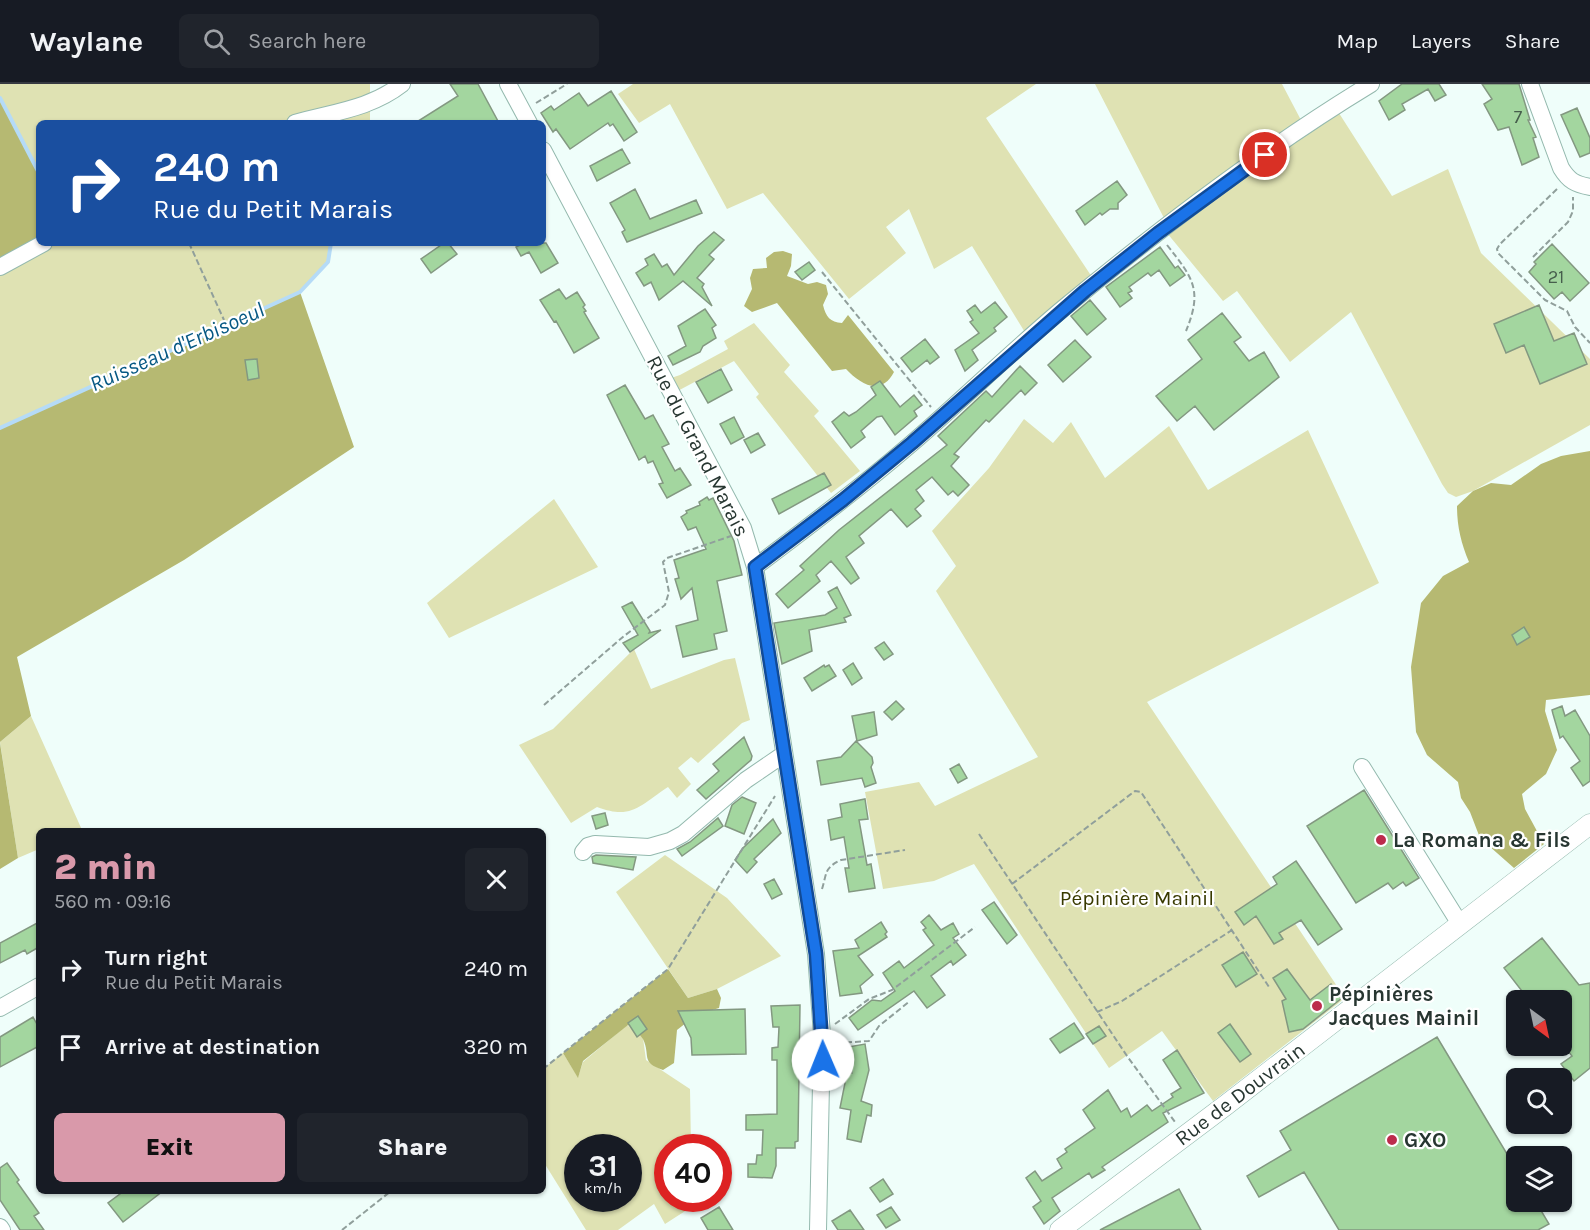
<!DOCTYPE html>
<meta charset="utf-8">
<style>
:root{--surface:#171b24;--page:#20242c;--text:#f1f3f6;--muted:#9ea1a6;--line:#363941;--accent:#d999aa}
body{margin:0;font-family:Karla,sans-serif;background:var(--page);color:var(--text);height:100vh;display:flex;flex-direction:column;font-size:22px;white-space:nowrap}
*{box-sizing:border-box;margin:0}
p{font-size:20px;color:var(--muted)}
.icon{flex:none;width:33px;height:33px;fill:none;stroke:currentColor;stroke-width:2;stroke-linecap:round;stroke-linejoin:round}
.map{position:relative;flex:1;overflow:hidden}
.details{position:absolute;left:36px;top:744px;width:510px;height:366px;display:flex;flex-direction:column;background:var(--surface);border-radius:9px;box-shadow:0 2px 4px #0004}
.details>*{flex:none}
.guide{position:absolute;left:36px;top:36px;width:510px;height:126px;border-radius:9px;box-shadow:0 2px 4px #0004;background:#1a4fa0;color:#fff;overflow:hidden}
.needle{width:39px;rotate:147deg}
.fabs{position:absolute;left:1506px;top:906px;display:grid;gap:12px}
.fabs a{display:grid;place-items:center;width:66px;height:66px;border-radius:9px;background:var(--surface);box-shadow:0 2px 4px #0004;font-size:30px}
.speed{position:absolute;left:564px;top:1050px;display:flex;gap:12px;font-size:30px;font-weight:700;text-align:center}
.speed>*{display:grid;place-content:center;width:78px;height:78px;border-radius:50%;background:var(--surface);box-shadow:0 2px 4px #0004;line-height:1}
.speed small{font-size:15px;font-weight:400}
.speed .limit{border:9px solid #d22;background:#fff;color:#111}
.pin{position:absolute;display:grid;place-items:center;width:51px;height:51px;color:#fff;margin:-26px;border:3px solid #fff;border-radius:50%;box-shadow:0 2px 6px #0007}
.me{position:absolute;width:66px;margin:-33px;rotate:359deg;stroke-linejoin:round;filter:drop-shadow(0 0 4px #0008)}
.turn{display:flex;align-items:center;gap:21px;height:126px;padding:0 18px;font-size:27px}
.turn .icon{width:78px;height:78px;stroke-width:2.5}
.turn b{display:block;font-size:42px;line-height:51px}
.round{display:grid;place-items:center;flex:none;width:63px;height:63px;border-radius:9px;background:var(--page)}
.head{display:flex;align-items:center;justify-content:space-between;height:102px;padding:0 18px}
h1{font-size:36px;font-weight:800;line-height:45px;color:var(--accent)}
.cta{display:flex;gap:12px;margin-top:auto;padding:12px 18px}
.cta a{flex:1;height:69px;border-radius:9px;background:var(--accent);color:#111;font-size:24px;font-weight:800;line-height:69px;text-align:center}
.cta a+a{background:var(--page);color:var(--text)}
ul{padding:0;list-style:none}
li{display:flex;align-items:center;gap:18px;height:78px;padding:0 18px}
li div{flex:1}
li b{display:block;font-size:22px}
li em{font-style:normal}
header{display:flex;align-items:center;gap:36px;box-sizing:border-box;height:84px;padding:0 30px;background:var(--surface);border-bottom:2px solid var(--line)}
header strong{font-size:28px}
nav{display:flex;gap:33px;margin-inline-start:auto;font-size:21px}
.search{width:420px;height:54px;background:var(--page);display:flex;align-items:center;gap:15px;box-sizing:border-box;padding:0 21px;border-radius:9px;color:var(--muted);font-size:22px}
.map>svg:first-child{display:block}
</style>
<header>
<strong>Waylane</strong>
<div class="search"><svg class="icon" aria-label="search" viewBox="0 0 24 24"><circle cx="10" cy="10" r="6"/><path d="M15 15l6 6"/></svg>Search here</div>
<nav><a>Map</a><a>Layers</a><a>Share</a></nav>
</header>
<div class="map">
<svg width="1590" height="1146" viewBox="0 0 1590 1146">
<rect width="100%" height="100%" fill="#effefa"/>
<path fill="#dfe2b3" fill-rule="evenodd" d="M0,0H370V39H39V159H331L328,178L300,208L0,344Z
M633,0H1036L986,34L1092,193L1026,250L972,162L934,185L909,125L886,143L906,169L849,215L763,109L727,125L670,20L639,39L618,10Z
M1095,0H1282L1302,38L1165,136Z
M1337,26L1392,112L1448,85L1481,169L1590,275V341L1473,407L1456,413L1448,409L1442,400L1351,228L1290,278L1237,207L1223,217L1167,149Z
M754,239L790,281L784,288L819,327L814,332L860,387L831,409L756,313L759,310L734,277L672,310L665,296L680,291L728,265L724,257Z
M1024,335L1053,359L1071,338L1105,394L1169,342L1208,406L1308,346L1379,499L1147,618L1345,914L1213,1017L1162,947L1109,984L974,780L934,797L883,805L865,708L919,698L935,722L1038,673L936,507L956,482L932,447L989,384Z
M554,415L598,483L449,554L427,519Z
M634,565L651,605L724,576L735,574L750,636L742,639L698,679L691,673L678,684L691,700L677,714L668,703C639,722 632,736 597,723L571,739L519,661L553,645Z
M31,632L82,746L39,747V765L18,774L0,658Z
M665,771L727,814L781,872L717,905L688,914L616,808Z
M627,941L643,954L646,976L690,1005L691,1063L668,1064V1114L693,1115V1122L665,1140L654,1120L618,1146H586L543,1077V985L563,969L578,993L583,978ZM578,1064H628V1114H578Z"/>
<path fill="#b6b972" d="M0,14L39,89V159L0,183Z
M783,167L792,170L791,182L787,192L808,200L817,198L826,201L828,210L823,221C826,233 830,238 842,239L848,231L894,288C881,313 860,300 846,285L832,287L777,219L752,228L744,222L752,205L750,194L753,185L767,184L766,174L774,168Z
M300,208L354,363L184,476L17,573L31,632L0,658V344Z
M1590,367V611L1546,616L1545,627L1557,666L1546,690L1522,710L1525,725L1544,760L1514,784L1480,754L1470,728L1461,714L1458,698L1427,671L1416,648L1411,583L1421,519L1443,492L1469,478C1461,459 1457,442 1457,422L1473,407L1491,399L1511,401L1541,380L1561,372Z
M0,659L18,774L0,785Z
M668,885L688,914L717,905L721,914L719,924L696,931L677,946L674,979L663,986C640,978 651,972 643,955C640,950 632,945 628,941L583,977L578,994L563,969Z"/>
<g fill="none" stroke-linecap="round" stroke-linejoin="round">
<path stroke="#b5dbf7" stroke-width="4" d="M0,14L39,89
M0,344L300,208L328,178L331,159"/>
</g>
<path fill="#a3d69f" stroke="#839881" stroke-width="1.5" d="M450,0H478L499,39H415L458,12Z
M1402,0H1439L1446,11L1435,17L1428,5L1402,20L1405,26L1389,36L1379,17Z
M1482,0H1519L1530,36H1528L1536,53L1533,54L1539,73L1522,81L1509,43L1498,46L1484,20L1492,15Z
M611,7L637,48L624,57L613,40L610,42L608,39L570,65L556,45L553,48L541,29L551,22L554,26L579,9L588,22Z
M1577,24L1590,54V69L1580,73L1561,31Z
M622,65L630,79L597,97L590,82Z
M1117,97L1127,111L1118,119V125H1110L1102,131L1100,129L1085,141L1076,127Z
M635,105L650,135L696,116L702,129L627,158L622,148L625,146L610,119Z
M714,148L724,156L709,171L714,175L697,194L704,200L702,203L712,222L683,197L659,216L651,198L644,202L636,189L648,181L645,175L654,170L662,183L667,180L674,191L698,162Z
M444,159H448L457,170L431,189L421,175Z
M524,159H546L558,179L541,189L529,168L521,172L516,163Z
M1552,160L1589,199L1570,217L1562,208L1554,215L1529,188L1536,180L1534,178Z
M1160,163L1175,184L1178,182L1185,191L1170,202L1159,186L1151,192L1148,189L1129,203L1132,207L1128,209L1132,214L1120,223L1106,203Z
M809,178L815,186L802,196L795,188Z
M559,205L566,215L577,208L585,221L583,223L586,227L584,228L599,254L574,269L556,237L554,238L540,216Z
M1090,216L1106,235L1087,251L1071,232Z
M995,218L1007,233L994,244L996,247L972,266L978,276L965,287L955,266L979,249L970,238L973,236L967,227L975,221L981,229Z
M1539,221L1554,257L1574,249L1587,280L1540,300L1524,261L1506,269L1494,240Z
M705,225L716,241L712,244L716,254L703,262L700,268L673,281L668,272L686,262L678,242Z
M1222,229L1241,253L1234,258L1249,277L1264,268L1279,293L1214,346L1195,322L1177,337L1156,312L1202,275L1188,256Z
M925,255L939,273L930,280L927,276L912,288L901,274Z
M1075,256L1091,273L1063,298L1048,281Z
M257,275L259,294L248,296L245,276Z
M1020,282L1037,299L1025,311L1021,306L989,338L986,336L954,370L959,373L951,382L969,401L958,412L953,407L948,411L932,393L916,406L924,417L915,425L921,432L907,443L891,425L859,452L864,459L846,473L859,494L851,500L831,477L816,491L820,497L788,524L776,510L804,486L800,482L839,446L947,361L938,352L986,307L992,313Z
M721,285L732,306L708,319L696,298Z
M880,297L900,323L914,311L922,321L914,327L917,332L895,351L882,332L877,333L861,347L865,353L851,364L832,338L844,328L849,332L856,328L876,311L871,303Z
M625,301L645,335L653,331L669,360L662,363L675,387L680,384L691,401L667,414L659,400L663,399L653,377L648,379L645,372L639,376L607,311Z
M734,333L744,353L731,360L720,340Z
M758,349L765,361L751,369L744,356Z
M824,389L831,401L779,430L772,415Z
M707,413L709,416L713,414L734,457L742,491L717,497L727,547L714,550L717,565L683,573L676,542L698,536L692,504L681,515L675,495L679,494L674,476L706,465L696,443L688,446L681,433L687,429L686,427L700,421L699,418Z
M837,503L851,531L844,534L846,538L809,546L812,567L782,580L774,539L825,531L837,524L828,508Z
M632,518L650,547L649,549L661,546L630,568L623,559L638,551L622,523Z
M1524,543L1530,553L1517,561L1512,551Z
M884,558L893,570L884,576L875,564Z
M853,579L862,594L852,601L843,586Z
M824,581L825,583L829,581L836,592L812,607L804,594Z
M896,617L904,625L892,636L884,628Z
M1562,622L1565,632L1575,626L1590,652V697L1583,702L1571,684L1580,677L1563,652L1560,654L1553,630L1552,626Z
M874,628L877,651L857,657L852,632Z
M744,653L752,672L751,676L706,715L697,706L719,687L713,680Z
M856,657L872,673L873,679L871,683L876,699L865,703L862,694L821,701L817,677L841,673Z
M959,680L967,694L958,699L950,685Z
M1364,706L1419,794L1406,802L1403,798L1393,805L1388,799L1356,819L1307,742Z
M742,713L756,719L744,750L725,742L732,721Z
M865,715L868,735L859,736L867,781L871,780L875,804L849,808L845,784H849L844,753L831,756L828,736L842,733L840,720Z
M605,729L608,741L596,745L592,732Z
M718,734L723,742L682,772L677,765L690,758Z
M773,735L781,749L754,775L757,778L747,789L735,776L743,764Z
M596,771L636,773L633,786L593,779L592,773Z
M1296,777L1342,845L1318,861L1301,836L1279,849L1283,855L1274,860L1256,832L1244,841L1235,828L1277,800L1273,793Z
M774,795L782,810L772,815L764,800Z
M994,818L1017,851L1007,860L982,826Z
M929,831L941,846L953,839L959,850L953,854L966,871L953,881L951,877L931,892L945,911L927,924L914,907L858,946L849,934L872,916L881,917L895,907L883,889L899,877L904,884L934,861L923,846L926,844L921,838Z
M39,838V863L27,870L25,866L0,879V859Z
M881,838L887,848L885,850L887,853L858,872L873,891L860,902L862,909L840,912L833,867L859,864L855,856Z
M1542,854L1579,901L1590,899V984L1574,997L1561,980L1572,972L1562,959V953L1569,947L1562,938V916H1529L1504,884Z
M1243,868L1257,890L1236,903L1222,881Z
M1287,885L1310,916L1331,900L1342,914L1303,945L1289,948L1282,917L1286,915L1273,894Z
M800,921L798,1057L795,1058V1064H776V1082L772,1094L748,1093V1080H756L757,1071H762L763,1046H746V1031L777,1030V976H772V964L778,963L779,943H773L771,922Z
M745,925L746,970L692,971L691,954L678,927Z
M638,932L647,945L637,953L628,939Z
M33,933L39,944V962L0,983V953Z
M1074,939L1084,954L1060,969L1050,955Z
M1230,940L1251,970L1240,978L1218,949Z
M1099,942L1106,952L1093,960L1086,950Z
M1437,953L1516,1085V1118H1536L1549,1140L1538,1146H1339L1304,1088L1259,1113L1247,1092L1291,1066L1280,1047Z
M865,960L869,986L861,1017L872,1021L871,1032L867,1031L861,1058L847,1055L851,1026L840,1024L847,989H852L848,963Z
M1177,966L1204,1009L1163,1029L1168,1038L1102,1083L1105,1086L1092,1094L1089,1089L1052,1114L1060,1127L1044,1140L1033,1123L1041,1117L1026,1094L1035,1087L1042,1097L1062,1084L1057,1075L1067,1068L1065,1065L1095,1044L1083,1026L1108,1006L1121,1028L1127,1024L1131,1033L1147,1021L1152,1027L1173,1013L1171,1010L1181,1004L1163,976Z
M7,1079L19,1096L17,1098L39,1129L34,1132L44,1146H20L0,1116V1084Z
M883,1095L893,1110L880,1118L870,1104Z
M1179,1105L1201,1146H1100Z
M124,1107H163L123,1138L108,1119Z
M719,1123L733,1146H708L701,1134Z
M891,1123L900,1136L886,1144L877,1131Z
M850,1126L864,1146H838L832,1137Z"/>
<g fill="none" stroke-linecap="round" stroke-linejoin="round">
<g stroke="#94b9ae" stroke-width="18">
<path id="minor" d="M508,0L529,39
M1530,0L1561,84C1569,97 1575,100 1590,103
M295,39C333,28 370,25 402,0
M543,66L743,444L755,483L816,870L822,951L818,1146
M0,183L44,159
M755,483C808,443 861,403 911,360C962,316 1009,270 1060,227C1159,145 1262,66 1371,0
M1362,683L1460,840
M583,768L588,762L595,760L649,763L670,757L683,750L746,696L784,670
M0,924L39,902
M0,1143L2,1146"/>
</g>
<g stroke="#94b9ae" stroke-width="21">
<path id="major" d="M1060,1146L1226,1021L1590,740"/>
</g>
<path stroke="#909f9b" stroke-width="2" stroke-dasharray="6 3" stroke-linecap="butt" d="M536,19L567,0
M1557,105L1500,160L1497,165L1498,169L1545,216L1567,227L1575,243L1590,259
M189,159L224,236
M1167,161C1193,194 1203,206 1186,247
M1533,173L1568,138L1573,127V113
M822,188L931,323
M544,621L624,552L665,521L669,508L663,478L667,474L731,452
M979,750L1127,972L1175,1038
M1012,800L1135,707L1141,708L1269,903
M822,805C827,789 824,784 841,776L905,766
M1097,928L1122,917L1232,846
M835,940L869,915L892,906L975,843
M837,959L869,957L879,942L910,917
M543,985L668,885L775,712
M342,1146L391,1107"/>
<use href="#minor" stroke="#fff" stroke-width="16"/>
<use href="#major" stroke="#fff" stroke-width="20"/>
</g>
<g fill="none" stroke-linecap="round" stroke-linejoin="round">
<g stroke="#114b97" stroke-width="15">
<path id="route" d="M823,976L816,870L755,483L843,416L912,359L1085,207L1158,149L1265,71"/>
</g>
<use href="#route" stroke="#1a73e8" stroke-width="10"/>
</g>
<g fill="#bc2c4c" stroke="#fff" stroke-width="2">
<circle cx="1381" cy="756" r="6"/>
<circle cx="1317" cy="922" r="6"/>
<circle cx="1392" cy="1056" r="6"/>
</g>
<g text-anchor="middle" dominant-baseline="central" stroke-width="4.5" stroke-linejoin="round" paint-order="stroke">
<g font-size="18" fill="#465e4c">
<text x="1518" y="33">7</text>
<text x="1556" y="193">21</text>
</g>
<g font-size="21" fill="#273631" stroke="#fff">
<text transform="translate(698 362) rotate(63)">Rue du Grand Marais</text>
<text transform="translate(1240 1010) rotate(-37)">Rue de Douvrain</text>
</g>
<g font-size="21" font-weight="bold" fill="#273631" stroke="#fff" text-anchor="start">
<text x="1393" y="756">La Romana &amp; Fils</text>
<text x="1329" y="910">Pépinières<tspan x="1329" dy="24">Jacques Mainil</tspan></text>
<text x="1404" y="1056">GXO</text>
</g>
<g font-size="21" fill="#393a00" stroke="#fff">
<text x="1137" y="814">Pépinière Mainil</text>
</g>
<g font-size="22" font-style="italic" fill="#065883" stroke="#fff">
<text transform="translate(177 263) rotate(-24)">Ruisseau d'Erbisoeul</text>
</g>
</g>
</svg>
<div class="fabs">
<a><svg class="needle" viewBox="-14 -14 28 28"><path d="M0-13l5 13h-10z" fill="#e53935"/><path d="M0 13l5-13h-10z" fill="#9ea1a6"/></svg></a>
<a><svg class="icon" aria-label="search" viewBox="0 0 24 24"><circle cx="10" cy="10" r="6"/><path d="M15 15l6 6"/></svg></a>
<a><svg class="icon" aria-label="layers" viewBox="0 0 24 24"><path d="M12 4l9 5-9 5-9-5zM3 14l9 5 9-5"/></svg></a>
</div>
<div class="speed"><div>31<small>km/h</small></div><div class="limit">40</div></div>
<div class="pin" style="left:1265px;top:71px;background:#d93025"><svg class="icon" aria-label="arrive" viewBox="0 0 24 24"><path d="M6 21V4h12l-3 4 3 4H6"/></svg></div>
<svg class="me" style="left:823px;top:976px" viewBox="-20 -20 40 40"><circle r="19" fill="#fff"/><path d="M0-13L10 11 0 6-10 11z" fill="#1a73e8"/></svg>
<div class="guide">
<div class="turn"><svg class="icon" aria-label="right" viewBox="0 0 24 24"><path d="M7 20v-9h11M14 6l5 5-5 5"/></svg><div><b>240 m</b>Rue du Petit Marais</div></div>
</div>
<section class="details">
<div class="head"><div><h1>2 min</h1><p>560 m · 09:16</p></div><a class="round"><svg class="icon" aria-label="close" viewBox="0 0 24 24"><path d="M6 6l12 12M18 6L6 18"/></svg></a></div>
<ul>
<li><svg class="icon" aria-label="right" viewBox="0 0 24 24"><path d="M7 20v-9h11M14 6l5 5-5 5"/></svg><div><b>Turn right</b><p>Rue du Petit Marais</p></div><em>240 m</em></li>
<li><svg class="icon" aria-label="arrive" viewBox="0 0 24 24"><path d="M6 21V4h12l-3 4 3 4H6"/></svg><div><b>Arrive at destination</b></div><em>320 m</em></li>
</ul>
<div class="cta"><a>Exit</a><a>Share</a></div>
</section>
</div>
